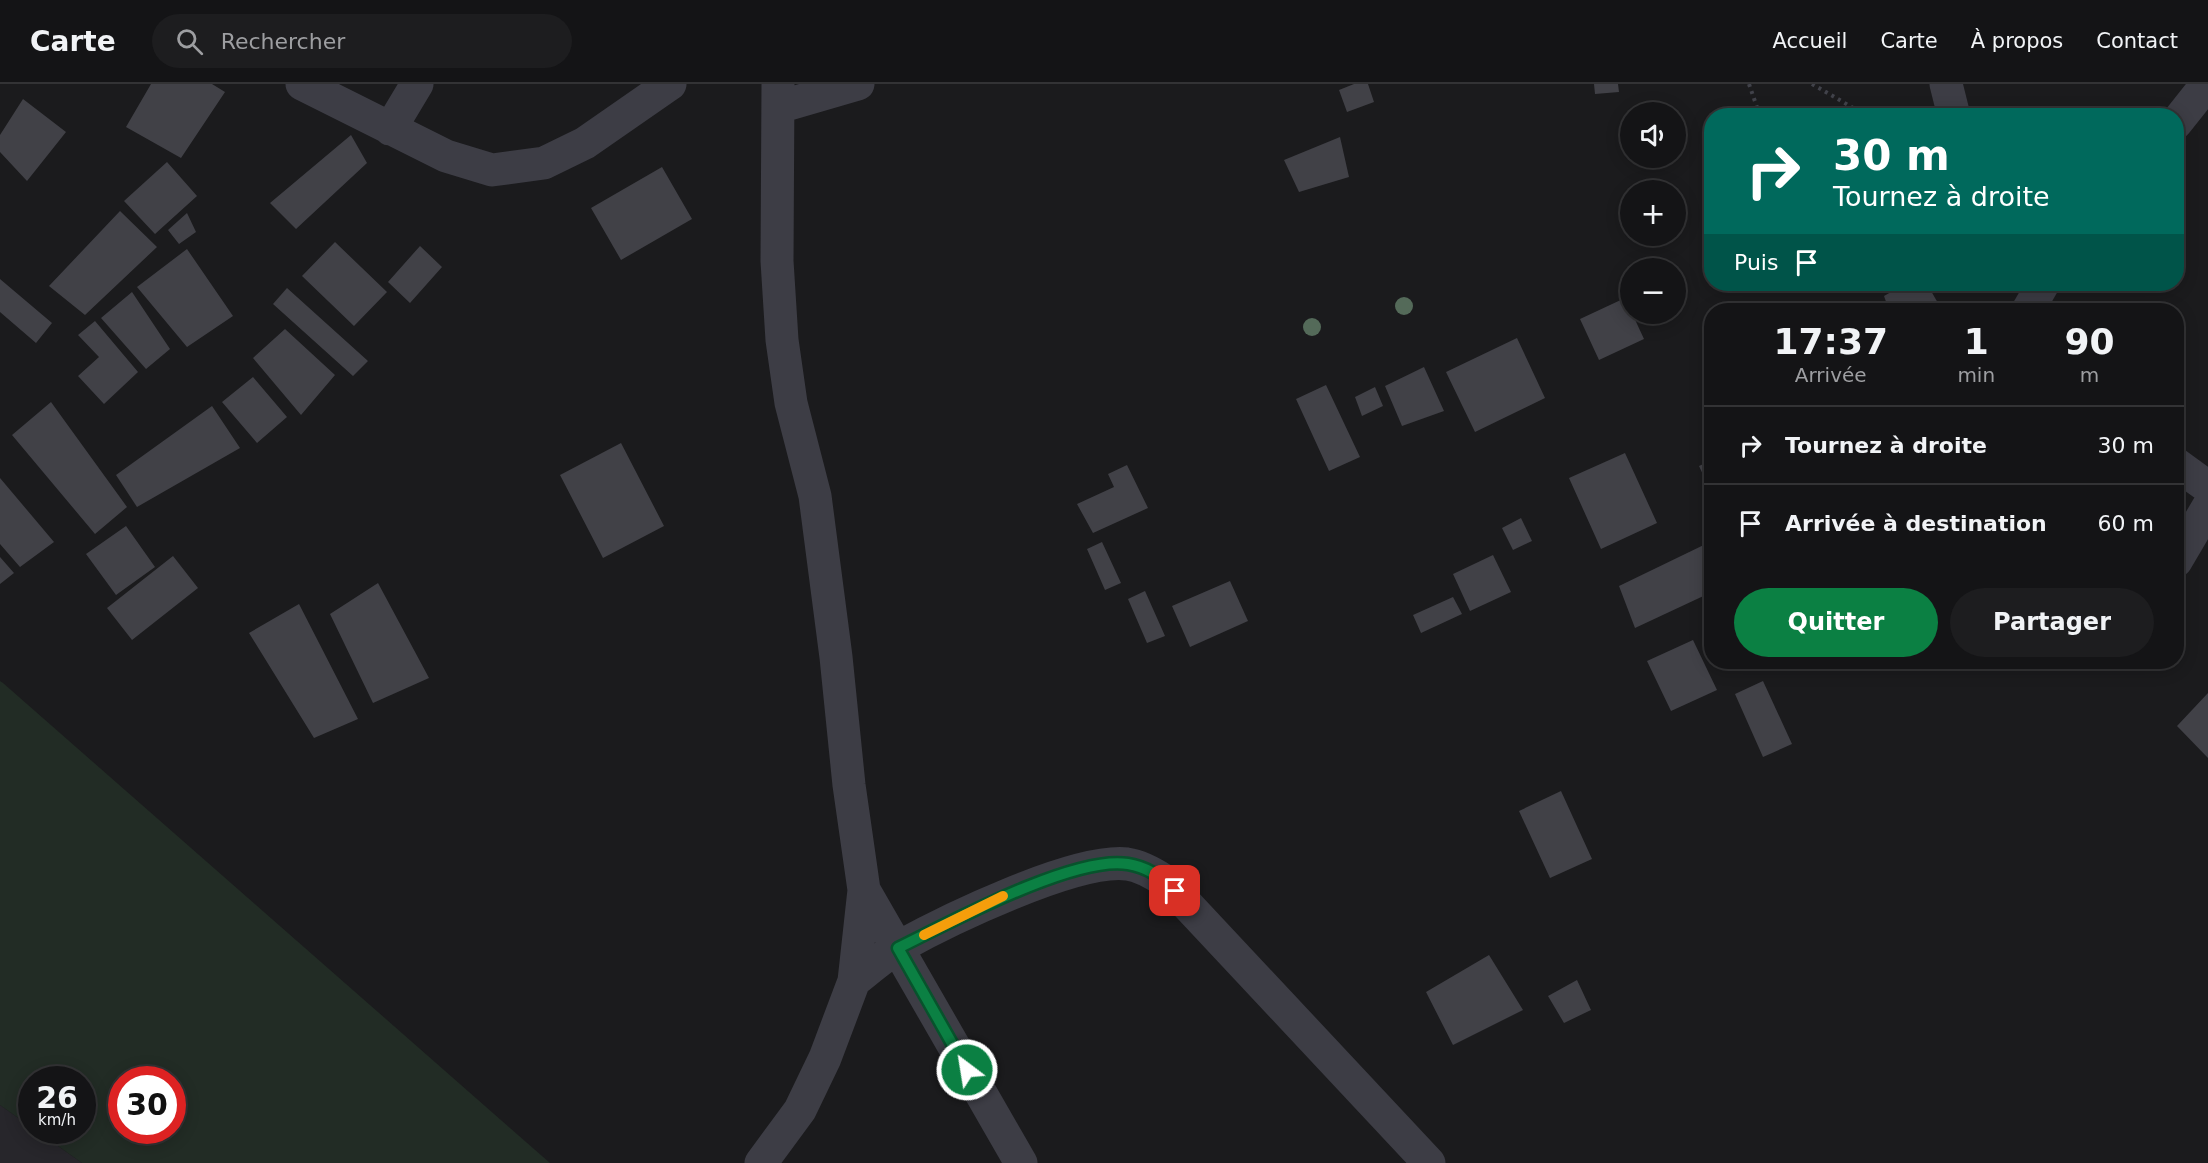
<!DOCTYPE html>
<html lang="fr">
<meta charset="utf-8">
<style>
:root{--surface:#141416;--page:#1d1d1f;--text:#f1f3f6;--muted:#9d9ea1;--line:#333335;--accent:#0b8043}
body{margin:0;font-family:"DejaVu Sans",sans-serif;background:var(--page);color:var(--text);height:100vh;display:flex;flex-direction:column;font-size:22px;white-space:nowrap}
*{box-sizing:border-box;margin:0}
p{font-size:20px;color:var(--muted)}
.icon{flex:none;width:33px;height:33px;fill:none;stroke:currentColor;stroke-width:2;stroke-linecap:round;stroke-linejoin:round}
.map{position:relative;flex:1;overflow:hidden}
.sheet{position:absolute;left:1704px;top:219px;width:480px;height:366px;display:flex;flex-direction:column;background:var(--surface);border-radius:24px;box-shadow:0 3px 15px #0003,0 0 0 2px var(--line)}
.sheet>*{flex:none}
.banner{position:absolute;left:1704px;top:24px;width:480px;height:183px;border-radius:24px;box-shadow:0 3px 15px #0003,0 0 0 2px var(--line);background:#00695c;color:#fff;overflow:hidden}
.controls{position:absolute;left:1620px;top:18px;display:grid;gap:12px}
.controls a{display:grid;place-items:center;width:66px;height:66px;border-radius:50%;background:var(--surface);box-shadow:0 3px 15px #0003,0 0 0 2px var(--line);font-size:30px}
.speed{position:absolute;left:18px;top:982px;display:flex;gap:12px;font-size:30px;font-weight:700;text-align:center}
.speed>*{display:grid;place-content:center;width:78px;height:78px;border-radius:50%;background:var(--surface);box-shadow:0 3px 15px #0003,0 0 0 2px var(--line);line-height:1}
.speed small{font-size:15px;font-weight:400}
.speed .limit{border:9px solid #d22;background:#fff;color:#111}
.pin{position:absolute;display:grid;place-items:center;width:51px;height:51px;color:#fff;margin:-26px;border-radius:12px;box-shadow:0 3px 9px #0006}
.me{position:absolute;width:66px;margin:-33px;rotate:329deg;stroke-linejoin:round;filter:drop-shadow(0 0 4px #0008)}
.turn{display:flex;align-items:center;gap:21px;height:126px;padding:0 30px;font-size:27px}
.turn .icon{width:78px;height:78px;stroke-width:2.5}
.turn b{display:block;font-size:42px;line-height:51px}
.then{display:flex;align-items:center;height:57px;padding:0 30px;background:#0003;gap:12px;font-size:22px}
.eta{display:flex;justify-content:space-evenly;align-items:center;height:102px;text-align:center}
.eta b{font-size:36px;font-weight:600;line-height:42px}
.button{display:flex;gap:12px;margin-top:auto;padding:12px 30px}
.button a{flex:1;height:69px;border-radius:36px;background:var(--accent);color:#fff;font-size:24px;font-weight:600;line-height:69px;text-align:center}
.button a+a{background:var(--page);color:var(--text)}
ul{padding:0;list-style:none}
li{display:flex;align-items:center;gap:18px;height:78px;padding:0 30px;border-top:2px solid var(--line)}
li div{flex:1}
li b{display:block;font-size:22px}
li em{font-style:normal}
header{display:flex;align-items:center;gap:36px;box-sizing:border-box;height:84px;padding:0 30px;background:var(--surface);border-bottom:2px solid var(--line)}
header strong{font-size:28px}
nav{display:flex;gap:33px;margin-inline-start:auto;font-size:21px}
.search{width:420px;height:54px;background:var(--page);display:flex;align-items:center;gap:15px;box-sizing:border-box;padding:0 21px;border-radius:33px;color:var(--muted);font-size:22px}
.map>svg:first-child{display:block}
</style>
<header>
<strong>Carte</strong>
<div class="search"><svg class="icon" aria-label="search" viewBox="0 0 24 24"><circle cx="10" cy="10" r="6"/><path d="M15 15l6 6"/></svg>Rechercher</div>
<nav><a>Accueil</a><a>Carte</a><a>À propos</a><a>Contact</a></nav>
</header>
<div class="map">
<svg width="2208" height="1079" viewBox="0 0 2208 1079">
<rect width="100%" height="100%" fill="#1b1b1d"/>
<path fill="#27262b" d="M0,1021L31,1043L32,1047H37L82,1079H0Z"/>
<path fill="#222c25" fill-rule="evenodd" d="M0,597L3,599L550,1079H82L37,1047H82V996H32L31,1043L0,1021ZM122,996H172V1047H122Z"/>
<path fill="#414147" d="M151,0H212L225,8L181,74L126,43Z
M1354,0H1368L1374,18L1347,28L1339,6Z
M1594,0H1618L1619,8L1595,10Z
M23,15L66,48L27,97L0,68V51Z
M351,51L367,79L296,145L270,119Z
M1340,53L1349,93L1299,108L1284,76Z
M167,78L197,112L155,150L124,117Z
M662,83L692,135L621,176L591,124Z
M120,127L157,163L85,231L49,202Z
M187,129L196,148L179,160L168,146Z
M335,158L387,208L354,242L302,192Z
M420,162L442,183L410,219L388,198Z
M187,165L233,232L187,263L137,203Z
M0,195L52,239L36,259L0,228Z
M1905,200H1927L1942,226H1889L1884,212Z
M287,204L368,277L353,292L273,220Z
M132,208L170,265L146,285L101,234Z
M1625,214L1644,255L1599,276L1580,235Z
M95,237L138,288L104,320L78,292L99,273L78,251Z
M285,245L335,291L301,331L253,274Z
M1517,254L1545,314L1475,348L1446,288Z
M1424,283L1444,327L1402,342L1385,302Z
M253,293L287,333L257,359L222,318Z
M1326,301L1360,373L1329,387L1296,315Z
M1375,303L1383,322L1362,332L1355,313Z
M51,318L127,423L95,450L12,351Z
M212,322L240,364L137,423L116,391Z
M621,359L664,442L603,474L560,391Z
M1625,369L1657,439L1601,465L1569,394Z
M1712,376V410L1699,382Z
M1127,381L1148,424L1093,449L1077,420L1114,403L1108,390Z
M0,394L54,458L20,483L0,460Z
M1521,434L1532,457L1513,466L1502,444Z
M126,442L155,483L116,511L86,470Z
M1712,457V508L1635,544L1619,502Z
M1102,458L1121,499L1105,506L1087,465Z
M1493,471L1511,508L1470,527L1453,490Z
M173,472L198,504L132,556L107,524Z
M0,473L14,489L0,500Z
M1230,497L1248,537L1190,563L1172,522Z
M378,499L429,594L373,619L330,530Z
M1145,507L1165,552L1147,559L1128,515Z
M1453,513L1462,530L1421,549L1413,531Z
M299,520L358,635L314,654L249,549Z
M1693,556L1717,606L1671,627L1647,577Z
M1763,597L1792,660L1763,673L1735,610Z
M2208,609V674L2177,642Z
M1561,707L1592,775L1550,794L1519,727Z
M1489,871L1523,926L1453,961L1426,908Z
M1577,896L1591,926L1564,939L1548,912Z"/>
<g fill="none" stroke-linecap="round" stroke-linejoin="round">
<path stroke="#41424a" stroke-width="4" stroke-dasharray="3 4.5" stroke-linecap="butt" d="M1749,0L1760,32
M1812,0L1867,32"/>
<path stroke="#3d3d45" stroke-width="33" d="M302,0L446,72L492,86L544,79L585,59L670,0
M1946,0L1954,32
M779,23L858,0
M2176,39L2207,0
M390,45L417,0
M2028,226L2043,200
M2176,380L2208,403
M2176,477L2208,423
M864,806L1021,1079
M854,897C869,886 883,872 899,863C946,837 1075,774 1127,780C1141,782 1153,789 1165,797L1429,1079
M761,1079L800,1026L825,974L854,897L864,806L849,701L836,573L815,412L791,319L782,256L777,177L778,0"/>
</g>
<g fill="#546a59">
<circle cx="1404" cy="222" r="9"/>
<circle cx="1312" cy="243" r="9"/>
</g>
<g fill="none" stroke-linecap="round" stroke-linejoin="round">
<g stroke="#07532c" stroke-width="15">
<path id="route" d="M967,986L898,864C949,839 1074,771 1128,780C1147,783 1162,793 1175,807"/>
</g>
<use href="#route" stroke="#0b8043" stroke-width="10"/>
<path stroke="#f59e0b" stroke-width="10" d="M924,851L1003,812"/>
</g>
</svg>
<div class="controls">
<a><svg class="icon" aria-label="sound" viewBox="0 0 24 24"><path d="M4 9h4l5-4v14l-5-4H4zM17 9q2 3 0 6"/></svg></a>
<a>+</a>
<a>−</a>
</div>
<div class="speed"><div>26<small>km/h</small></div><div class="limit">30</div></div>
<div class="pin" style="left:1175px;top:807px;background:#d93025"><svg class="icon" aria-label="arrive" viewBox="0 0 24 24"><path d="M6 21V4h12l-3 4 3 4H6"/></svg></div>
<svg class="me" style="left:967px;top:986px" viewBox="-20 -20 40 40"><circle r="17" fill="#0b8043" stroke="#fff" stroke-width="3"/><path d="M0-11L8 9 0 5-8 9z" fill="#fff"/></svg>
<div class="banner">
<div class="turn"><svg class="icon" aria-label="right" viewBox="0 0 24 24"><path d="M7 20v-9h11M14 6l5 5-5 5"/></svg><div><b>30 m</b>Tournez à droite</div></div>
<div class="then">Puis<svg class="icon" aria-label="arrive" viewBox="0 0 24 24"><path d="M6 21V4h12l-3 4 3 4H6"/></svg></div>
</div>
<section class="sheet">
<div class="eta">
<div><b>17:37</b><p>Arrivée</p></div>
<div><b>1</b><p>min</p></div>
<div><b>90</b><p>m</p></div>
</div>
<ul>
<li><svg class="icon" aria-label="right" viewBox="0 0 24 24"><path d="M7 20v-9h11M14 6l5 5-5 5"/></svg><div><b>Tournez à droite</b></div><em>30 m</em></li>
<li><svg class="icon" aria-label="arrive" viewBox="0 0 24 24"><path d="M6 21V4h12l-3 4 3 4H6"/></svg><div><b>Arrivée à destination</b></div><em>60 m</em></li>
</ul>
<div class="button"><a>Quitter</a><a>Partager</a></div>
</section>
</div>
